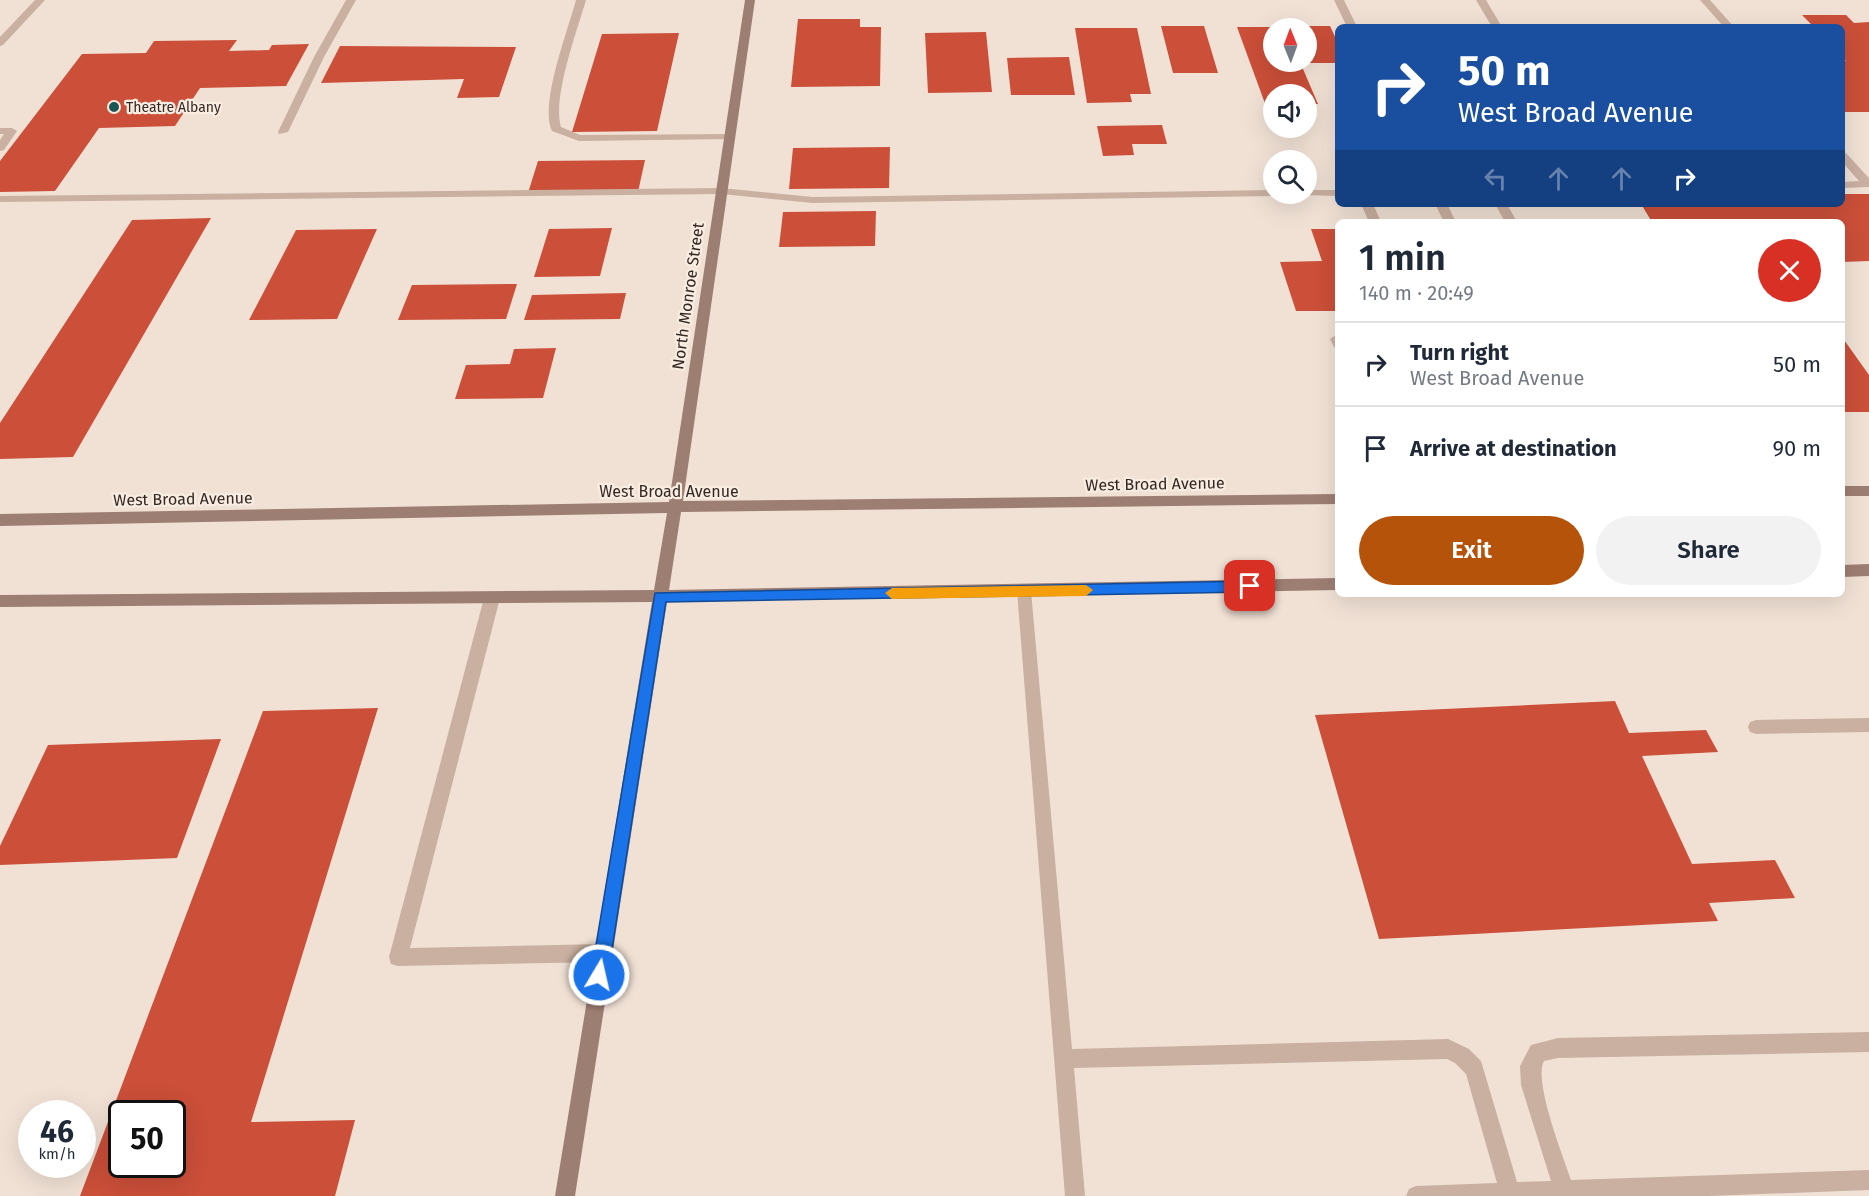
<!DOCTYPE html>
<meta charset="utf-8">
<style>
:root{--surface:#fff;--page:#f2f2f3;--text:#1f2937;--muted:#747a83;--line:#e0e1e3;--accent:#b45309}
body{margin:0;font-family:"Fira Sans",sans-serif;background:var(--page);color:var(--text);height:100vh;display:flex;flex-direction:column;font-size:22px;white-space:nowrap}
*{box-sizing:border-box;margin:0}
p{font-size:20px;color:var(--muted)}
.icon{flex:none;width:33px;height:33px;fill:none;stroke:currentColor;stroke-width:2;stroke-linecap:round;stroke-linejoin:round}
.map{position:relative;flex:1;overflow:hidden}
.sheet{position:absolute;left:1335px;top:219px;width:510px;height:378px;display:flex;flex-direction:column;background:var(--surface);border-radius:9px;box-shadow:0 6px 24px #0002}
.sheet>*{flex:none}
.banner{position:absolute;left:1335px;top:24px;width:510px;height:183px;border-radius:9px;box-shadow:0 6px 24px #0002;background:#1a4fa0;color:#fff;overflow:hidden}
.needle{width:39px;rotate:359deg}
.buttons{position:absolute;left:1263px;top:18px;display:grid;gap:12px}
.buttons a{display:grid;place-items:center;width:54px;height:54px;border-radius:50%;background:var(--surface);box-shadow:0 6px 24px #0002;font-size:30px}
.speed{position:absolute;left:18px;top:1100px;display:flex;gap:12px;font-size:30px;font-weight:700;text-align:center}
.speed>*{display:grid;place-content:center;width:78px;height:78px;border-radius:50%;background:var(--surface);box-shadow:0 6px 24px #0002;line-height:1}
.speed small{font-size:15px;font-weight:400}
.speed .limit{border:3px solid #111;border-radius:9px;background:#fff;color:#111}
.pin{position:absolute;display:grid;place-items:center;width:51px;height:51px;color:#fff;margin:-26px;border-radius:12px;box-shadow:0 3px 9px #0006}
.me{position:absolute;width:66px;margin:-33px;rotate:9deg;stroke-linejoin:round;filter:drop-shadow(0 0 4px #0008)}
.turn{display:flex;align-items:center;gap:21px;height:126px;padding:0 24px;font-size:27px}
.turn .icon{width:78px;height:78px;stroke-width:2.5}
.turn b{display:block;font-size:42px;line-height:51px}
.lanes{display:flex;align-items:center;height:57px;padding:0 24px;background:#0003;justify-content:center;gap:30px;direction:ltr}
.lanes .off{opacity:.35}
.round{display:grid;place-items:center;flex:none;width:63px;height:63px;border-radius:32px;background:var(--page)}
.head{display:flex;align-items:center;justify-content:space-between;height:102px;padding:0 24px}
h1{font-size:36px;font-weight:600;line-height:45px}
.cta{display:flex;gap:12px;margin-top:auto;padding:12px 24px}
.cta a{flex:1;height:69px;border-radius:36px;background:var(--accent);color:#fff;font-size:24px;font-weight:600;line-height:69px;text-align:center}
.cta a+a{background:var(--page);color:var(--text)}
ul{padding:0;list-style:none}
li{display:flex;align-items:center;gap:18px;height:84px;padding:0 24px;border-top:2px solid var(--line)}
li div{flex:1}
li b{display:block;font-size:22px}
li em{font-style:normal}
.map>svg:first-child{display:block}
</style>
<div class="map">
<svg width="1869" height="1196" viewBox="0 0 1869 1196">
<rect width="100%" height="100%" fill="#f1e1d5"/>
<path fill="#cb4f39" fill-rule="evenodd" d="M1802,15H1846L1854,23L1869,22V112H1842V61H1846L1842,57V27H1814Z
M798,19H860V27H881L880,86L791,87Z
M1161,26H1204L1218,73H1173Z
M1274,26H1330L1338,43V63H1306V28H1274Z
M1237,27H1274V62H1300L1318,104H1307L1314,119H1306V94H1274V120H1271Z
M1075,28H1137L1151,94H1130L1132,102L1087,103Z
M986,32L992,92L928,93L925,33Z
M679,33L657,131L572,132L602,34Z
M237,40L229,51L269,50L272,45L309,44L286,86L200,88L175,126L99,128L55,191L0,192V161L82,54L146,53L154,41Z
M340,46L516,47L499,97L457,98L464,79L321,83Z
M1069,57L1075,95H1011L1007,58Z
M1162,125L1167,144H1132L1134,155L1103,156L1097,126Z
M890,147L889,188L789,189L793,148Z
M645,160L638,192L528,193L538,161Z
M1842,194H1869V261L1842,262V222H1652L1641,204H1842Z
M876,211L875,246L779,247L783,212Z
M211,218L73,457L0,459V423L132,220Z
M612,228L600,276L534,277L549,229Z
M377,229L337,319L249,320L296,230Z
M1311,229H1338V311H1296L1280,262L1322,261Z
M517,284L506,319L398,320L412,285Z
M626,293L620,319L524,320L532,295Z
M1842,337L1869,375V412H1842Z
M556,348L543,398L455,399L466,365L510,364L514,349Z
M1615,701L1629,733L1706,730L1718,752L1642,756L1692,864L1775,860L1795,898L1709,903L1718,921L1379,939L1315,715Z
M378,708L251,1122L355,1120L335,1196H80L263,711ZM122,1113H172V1164H122Z
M221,739L177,858L0,865V846L48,745Z"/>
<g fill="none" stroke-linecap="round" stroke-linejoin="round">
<path fill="#c9b0a1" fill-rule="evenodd" d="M35,0H45L3,45L0,46V37Z
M346,0H356L324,57L288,132L279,134L278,132L314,57Z
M576,0H586C577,31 552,98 561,127L580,135L729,134L733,135V139L579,141L552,131C539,105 568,30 576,0Z
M1334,0H1344L1357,27H1347Z
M1476,0H1486L1502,27H1492Z
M1700,0H1710L1734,27H1724Z
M0,128H12L17,131L4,150L0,151V140L4,134H0Z
M1842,152L1846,153L1869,178V187L1842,188V182L1859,181L1842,162Z
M721,188L813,197L1274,190V194H1279L1274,196L813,203L721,194L0,202V196Z
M1306,190H1338V196L1302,195L1301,194H1306Z
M1361,204H1373L1381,222H1369Z
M1435,204H1447L1456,222H1444Z
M1495,204H1507L1517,222H1505Z
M1336,335H1338V348L1334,347L1330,339Z
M1024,585L1029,587L1031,591L1072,1049L1448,1039L1469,1049L1481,1061L1517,1182L1551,1181L1521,1085L1520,1066L1531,1045L1558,1038L1869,1032V1052L1558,1058L1544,1061C1533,1081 1563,1156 1571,1180L1869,1170V1190L1709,1196H1406L1409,1189L1416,1186L1497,1183L1466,1074L1455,1063L1447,1059L1074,1068L1085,1196H1065L1017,591L1019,587Z
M492,592L497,594L500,598L410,948L603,944L610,946L612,953L610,960L603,962L398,966L391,964L389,957L484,598L487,594Z
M1869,718V732L1756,734L1750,732L1748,727L1750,722L1756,720Z"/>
<path fill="#9d7e73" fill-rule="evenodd" d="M745,0H755L683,501L1338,494V504L681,512L669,590L1338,578V590L667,602L575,1196H555L652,602L0,607V595L654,590L667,513L0,526V514L669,502Z
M1842,486H1869V496H1842Z
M1869,564V576L1842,577V565Z"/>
</g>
<path fill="#1a73e8" stroke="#114b97" stroke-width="1.5" d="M1250,581L1256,586L1250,592L666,602L608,975L605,981L599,984L593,981L591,975L655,593Z"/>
<path fill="#f59e0b" d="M1086,585L1093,590L1086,596L892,599L885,593L892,588Z"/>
<circle fill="#195654" stroke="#f9ece1" stroke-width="2" cx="114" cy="107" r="6"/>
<g text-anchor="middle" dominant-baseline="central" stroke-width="4.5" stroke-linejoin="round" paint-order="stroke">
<g font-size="14" fill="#332824" stroke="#f9ece1" text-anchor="start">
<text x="126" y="107">Theatre Albany</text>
</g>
<g font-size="16" fill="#332824" stroke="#f9ece1">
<text transform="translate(688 296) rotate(-82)">North Monroe Street</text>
<text transform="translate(1155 484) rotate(-1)">West Broad Avenue</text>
<text x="669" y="491">West Broad Avenue</text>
<text transform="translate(183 499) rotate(-1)">West Broad Avenue</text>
</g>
</g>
</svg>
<div class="buttons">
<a><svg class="needle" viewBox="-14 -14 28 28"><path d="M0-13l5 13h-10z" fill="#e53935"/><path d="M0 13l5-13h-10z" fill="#747a83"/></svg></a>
<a><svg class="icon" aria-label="sound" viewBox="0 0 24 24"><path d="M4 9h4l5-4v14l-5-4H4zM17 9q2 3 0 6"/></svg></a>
<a><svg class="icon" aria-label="search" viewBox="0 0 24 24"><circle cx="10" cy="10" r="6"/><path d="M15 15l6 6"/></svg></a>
</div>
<div class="speed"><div>46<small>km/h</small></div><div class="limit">50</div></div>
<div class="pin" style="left:1250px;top:586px;background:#d93025"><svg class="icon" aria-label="arrive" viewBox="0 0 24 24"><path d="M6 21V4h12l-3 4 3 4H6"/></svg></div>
<svg class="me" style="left:599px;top:975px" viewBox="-20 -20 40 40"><circle r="17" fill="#1a73e8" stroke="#fff" stroke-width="3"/><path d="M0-11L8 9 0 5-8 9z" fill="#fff"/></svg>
<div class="banner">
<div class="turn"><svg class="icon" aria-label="right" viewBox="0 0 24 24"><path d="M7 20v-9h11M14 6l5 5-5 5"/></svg><div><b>50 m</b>West Broad Avenue</div></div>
<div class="lanes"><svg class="icon off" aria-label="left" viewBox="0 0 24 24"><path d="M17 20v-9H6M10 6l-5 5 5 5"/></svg><svg class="icon off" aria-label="ahead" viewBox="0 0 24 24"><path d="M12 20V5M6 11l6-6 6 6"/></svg><svg class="icon off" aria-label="ahead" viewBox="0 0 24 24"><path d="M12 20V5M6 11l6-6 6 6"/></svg><svg class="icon" aria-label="right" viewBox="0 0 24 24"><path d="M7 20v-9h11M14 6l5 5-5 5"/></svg></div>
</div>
<section class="sheet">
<div class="head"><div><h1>1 min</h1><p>140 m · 20:49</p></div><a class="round" style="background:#d93025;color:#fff"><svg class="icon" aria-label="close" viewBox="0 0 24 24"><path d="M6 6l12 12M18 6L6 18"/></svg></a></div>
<ul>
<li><svg class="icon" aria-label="right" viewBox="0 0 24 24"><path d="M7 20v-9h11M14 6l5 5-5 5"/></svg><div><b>Turn right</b><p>West Broad Avenue</p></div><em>50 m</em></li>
<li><svg class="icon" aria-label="arrive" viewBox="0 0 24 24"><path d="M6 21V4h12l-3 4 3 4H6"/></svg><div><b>Arrive at destination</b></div><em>90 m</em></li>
</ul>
<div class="cta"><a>Exit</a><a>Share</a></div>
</section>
</div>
